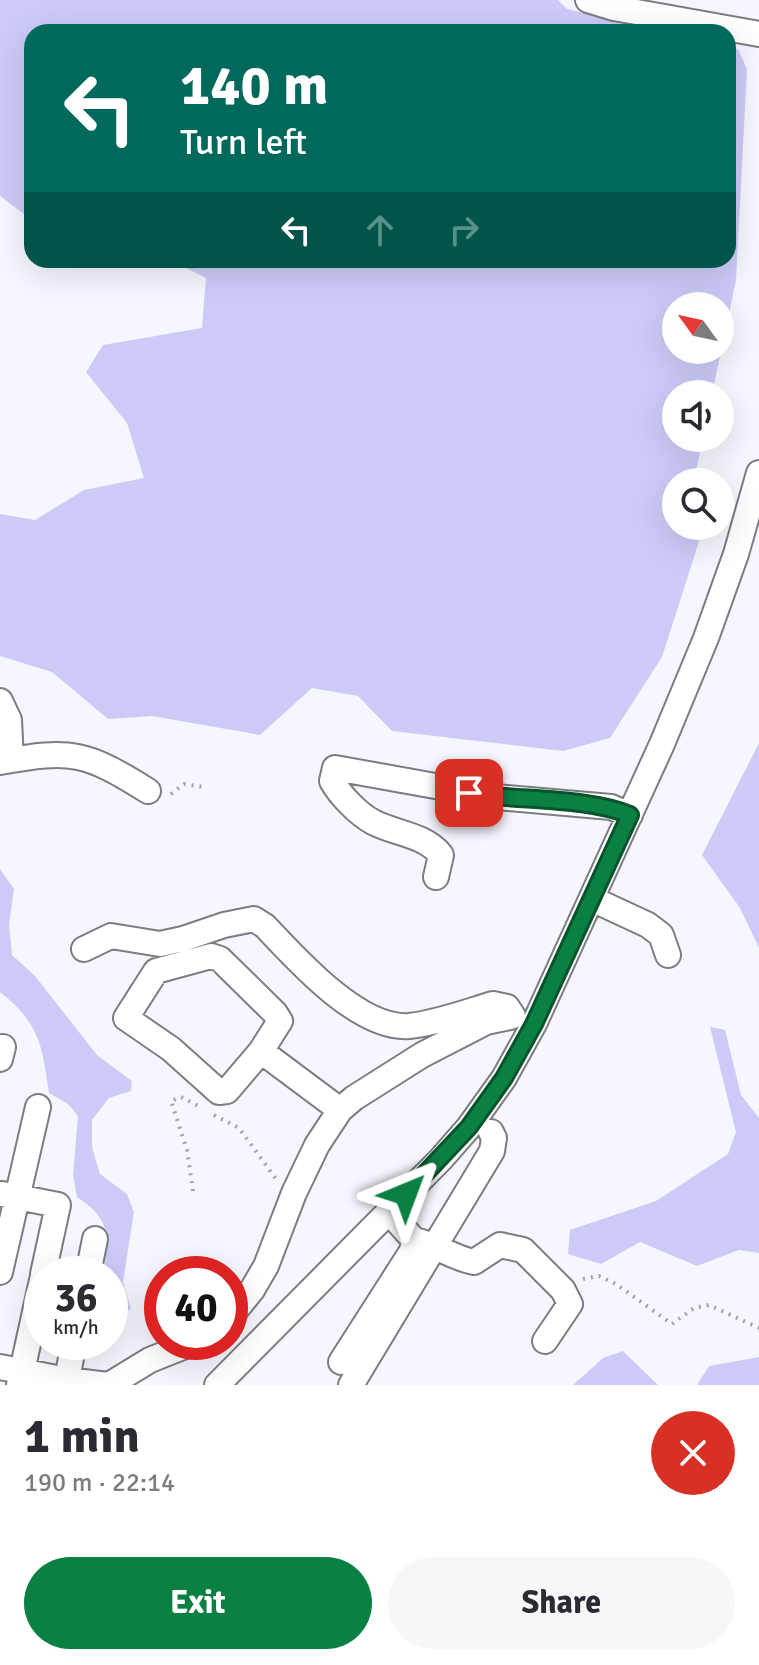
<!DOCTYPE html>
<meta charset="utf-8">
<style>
:root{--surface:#fff;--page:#f7f7f7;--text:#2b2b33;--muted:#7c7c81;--accent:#0b8043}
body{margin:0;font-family:Signika,sans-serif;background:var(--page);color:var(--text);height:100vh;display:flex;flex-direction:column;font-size:30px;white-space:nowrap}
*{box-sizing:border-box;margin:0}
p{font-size:26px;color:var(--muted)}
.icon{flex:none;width:44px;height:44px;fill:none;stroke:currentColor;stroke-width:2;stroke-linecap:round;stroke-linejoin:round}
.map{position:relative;height:1385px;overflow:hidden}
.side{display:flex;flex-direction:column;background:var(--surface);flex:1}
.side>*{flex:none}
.banner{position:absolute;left:24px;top:24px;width:712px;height:244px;border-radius:24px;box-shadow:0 8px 32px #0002;background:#00695c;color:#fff;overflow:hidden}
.needle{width:52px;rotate:303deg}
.tools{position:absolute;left:662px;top:292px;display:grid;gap:16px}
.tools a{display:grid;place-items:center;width:72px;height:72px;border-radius:50%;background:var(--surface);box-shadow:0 8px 32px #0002;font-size:40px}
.speed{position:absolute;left:24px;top:1256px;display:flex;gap:16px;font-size:40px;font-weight:700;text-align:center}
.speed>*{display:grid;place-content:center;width:104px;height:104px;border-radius:50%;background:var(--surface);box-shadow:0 8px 32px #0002;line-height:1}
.speed small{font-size:20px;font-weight:400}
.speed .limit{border:12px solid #d22;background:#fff;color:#111}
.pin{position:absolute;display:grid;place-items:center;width:68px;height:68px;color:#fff;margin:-34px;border-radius:16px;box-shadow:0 4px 12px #0006}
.me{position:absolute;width:88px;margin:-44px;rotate:44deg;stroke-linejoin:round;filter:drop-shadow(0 0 6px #0008)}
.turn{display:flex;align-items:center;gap:28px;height:168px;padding:0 24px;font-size:36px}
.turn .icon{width:104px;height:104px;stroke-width:2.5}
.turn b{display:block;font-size:56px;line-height:68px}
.lanes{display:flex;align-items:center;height:76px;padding:0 24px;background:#0003;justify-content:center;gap:40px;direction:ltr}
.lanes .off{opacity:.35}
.round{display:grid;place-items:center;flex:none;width:84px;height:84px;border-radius:42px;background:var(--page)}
.head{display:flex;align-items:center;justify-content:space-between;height:136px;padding:0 24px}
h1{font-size:48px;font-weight:700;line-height:60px}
.primary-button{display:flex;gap:16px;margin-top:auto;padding:16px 24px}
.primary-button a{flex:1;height:92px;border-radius:48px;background:var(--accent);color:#fff;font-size:32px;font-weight:700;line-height:92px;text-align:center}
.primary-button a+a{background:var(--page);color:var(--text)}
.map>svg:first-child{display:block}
</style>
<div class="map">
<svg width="759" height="1385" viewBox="0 0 759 1385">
<rect width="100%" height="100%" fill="#f6f6fe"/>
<path fill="#cccbf8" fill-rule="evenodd" d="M0,0H558L567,9L666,32H32V220L0,196Z
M728,47L738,49L747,69L736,280L712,394H676V438H703L695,476L696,482H676V526H704L662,657L610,738L563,751L392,731L358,696L312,688L260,735L152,716L108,719L52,672L0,656V514L35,520L84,490L144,478L127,423L86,372L103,345L202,328L206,278L170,260H728ZM720,306V350H676V306Z
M759,743V948L740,908L702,855Z
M0,869L14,889L9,925L12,955L35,976L97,1055L132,1081L131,1091L109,1098L92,1120V1147L100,1174L127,1194L134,1212L123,1282L131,1309L120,1315L110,1305V1274H104C108,1236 112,1220 77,1197L73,1175L78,1116L68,1104L49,1093C42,1045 40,1024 0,992Z
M710,1027L725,1030L741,1095L759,1118V1253L739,1250L697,1266L640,1242L601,1264L568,1254L570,1230L656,1201L728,1154L736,1132Z
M623,1351L658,1385H573L603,1358Z
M759,1357V1385H697L709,1366Z"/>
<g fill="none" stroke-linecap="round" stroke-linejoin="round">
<g stroke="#7c7c83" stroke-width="28">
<path id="minor" d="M588,0L614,8L759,34
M0,701L9,720L11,760
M0,762C72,749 86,752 148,791
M436,877L441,855C424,834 396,834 373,822C358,814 340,795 332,781L335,768L496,797L611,807L630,815
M592,899L648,925L661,935L668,955
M84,949L111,936L160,944L183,939L224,925L254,919L265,926C296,959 359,1030 409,1026C437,1023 466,1012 493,1004L507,1007L513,1016
M261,1051L280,1021L275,1013L220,959L211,956L156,971L126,1018L171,1049L219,1092L227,1091L261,1051L340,1110
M0,1059L3,1047
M2,1194L58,1205L43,1274
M414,1240C436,1244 452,1258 474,1262L500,1245L523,1250L563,1290L570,1304L545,1341
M0,1272L38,1107
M88,1274L95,1239
M230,1317L252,1290L266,1266L294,1193L317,1145L340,1110L354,1098L422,1055L486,1022L510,1017
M341,1362L412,1251L414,1240L389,1212
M0,1367L67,1380L108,1385
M19,1385L42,1280
M66,1385L74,1342
M109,1385L150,1360L195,1342
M217,1385L441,1159L469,1127L504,1078L534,1024L662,744L706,638L736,554L759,473
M351,1385L492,1151L494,1138L491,1132"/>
</g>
<path stroke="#a1a1a7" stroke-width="4" stroke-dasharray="2 6" stroke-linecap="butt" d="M171,794L184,784L204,787
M214,1115L239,1128L276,1179
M193,1191L187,1150L171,1101L181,1097L200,1107
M583,1279L599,1276L616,1284L672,1324L694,1308L709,1305L759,1328"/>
<use href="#minor" stroke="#fff" stroke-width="24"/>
</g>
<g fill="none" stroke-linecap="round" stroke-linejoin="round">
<g stroke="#07532c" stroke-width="20">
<path id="route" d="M406,1194L469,1127L504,1078L534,1024L630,815C587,797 518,801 469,793"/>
</g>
<use href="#route" stroke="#0b8043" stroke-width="14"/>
</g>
</svg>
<div class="tools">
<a><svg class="needle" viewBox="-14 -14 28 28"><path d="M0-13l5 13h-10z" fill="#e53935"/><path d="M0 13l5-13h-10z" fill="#7c7c81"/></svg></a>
<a><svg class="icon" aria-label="sound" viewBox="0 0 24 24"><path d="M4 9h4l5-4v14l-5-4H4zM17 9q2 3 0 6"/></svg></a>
<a><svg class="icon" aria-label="search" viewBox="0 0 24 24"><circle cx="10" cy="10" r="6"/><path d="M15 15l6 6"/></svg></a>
</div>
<div class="speed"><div>36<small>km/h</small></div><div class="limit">40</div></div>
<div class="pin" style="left:469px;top:793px;background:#d93025"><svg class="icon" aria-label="arrive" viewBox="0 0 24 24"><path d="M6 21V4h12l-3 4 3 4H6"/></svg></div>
<svg class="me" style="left:406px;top:1194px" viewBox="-20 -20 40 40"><path d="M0-17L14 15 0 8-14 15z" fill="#0b8043" stroke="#fff" stroke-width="4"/></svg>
<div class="banner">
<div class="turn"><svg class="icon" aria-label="left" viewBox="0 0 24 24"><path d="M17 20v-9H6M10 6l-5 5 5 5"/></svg><div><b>140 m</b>Turn left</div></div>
<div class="lanes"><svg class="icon" aria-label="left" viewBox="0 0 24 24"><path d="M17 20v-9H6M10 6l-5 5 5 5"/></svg><svg class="icon off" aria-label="ahead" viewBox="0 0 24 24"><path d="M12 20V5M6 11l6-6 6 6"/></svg><svg class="icon off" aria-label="right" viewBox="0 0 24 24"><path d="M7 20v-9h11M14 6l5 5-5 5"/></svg></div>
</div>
</div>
<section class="side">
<div class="head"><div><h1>1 min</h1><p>190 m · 22:14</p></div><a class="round" style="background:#d93025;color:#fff"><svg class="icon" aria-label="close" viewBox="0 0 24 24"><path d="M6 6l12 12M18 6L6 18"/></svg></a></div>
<div class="primary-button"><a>Exit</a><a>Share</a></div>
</section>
